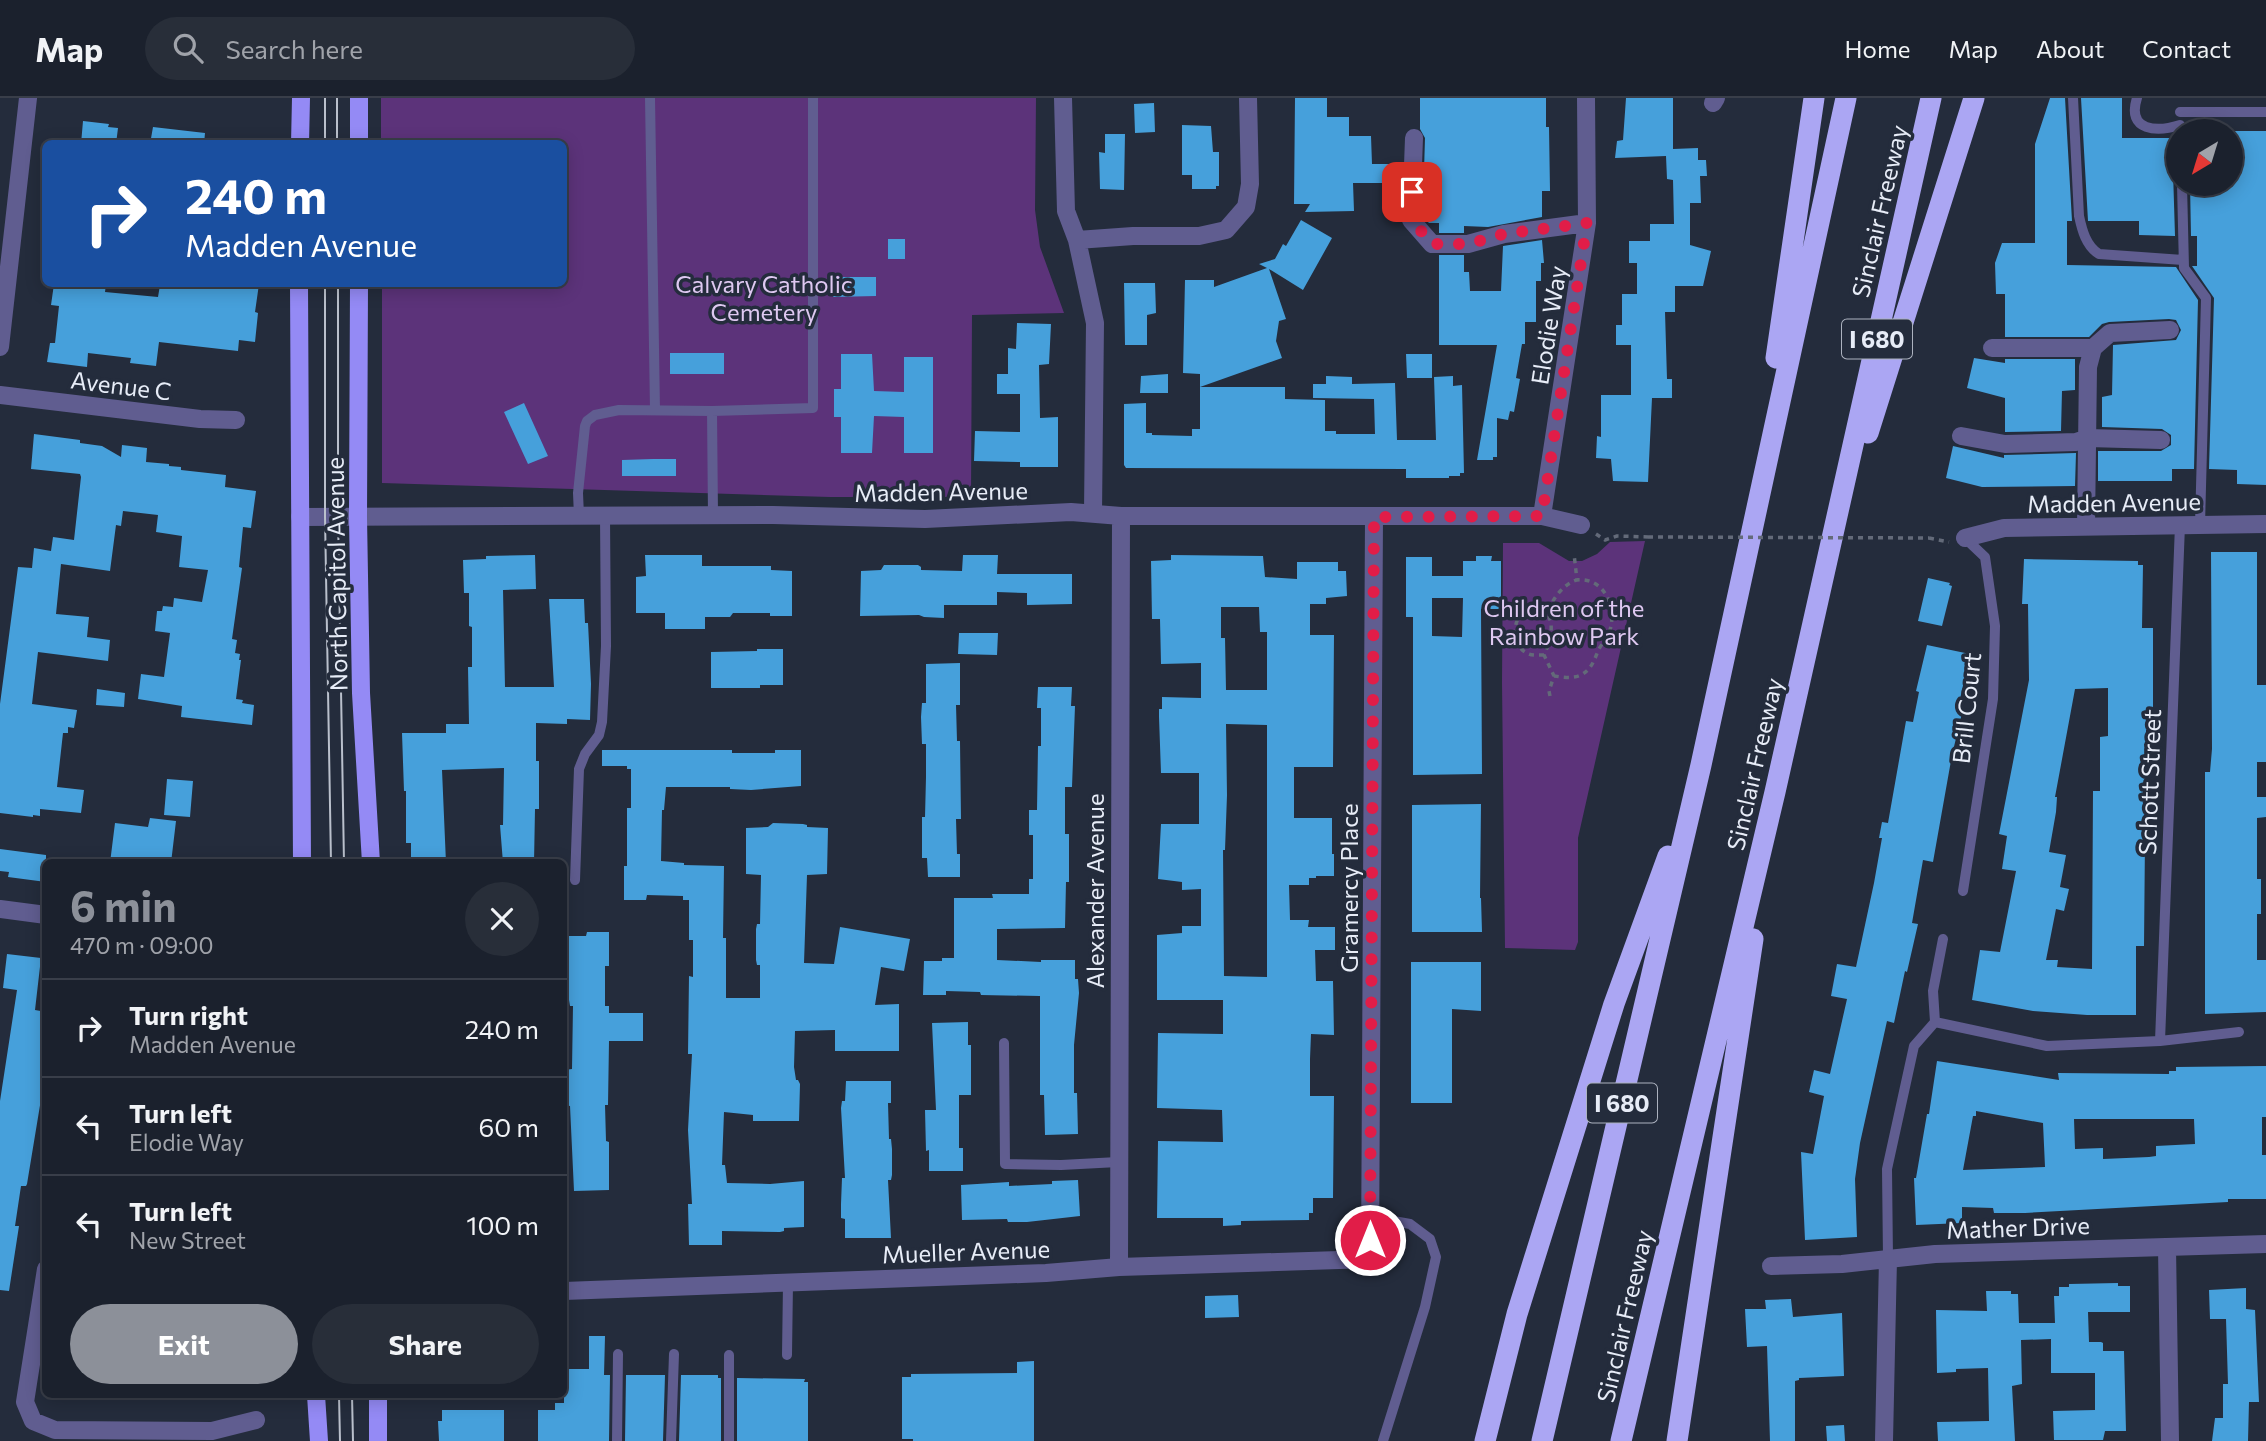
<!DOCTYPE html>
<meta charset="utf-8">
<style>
:root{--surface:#1b212d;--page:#282e39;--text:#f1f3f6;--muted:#a0a3aa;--line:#393e49;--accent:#8c9099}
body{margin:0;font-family:Commissioner,sans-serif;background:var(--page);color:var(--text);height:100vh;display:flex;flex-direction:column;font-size:26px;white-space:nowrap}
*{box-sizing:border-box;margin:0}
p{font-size:23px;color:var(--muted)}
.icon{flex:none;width:38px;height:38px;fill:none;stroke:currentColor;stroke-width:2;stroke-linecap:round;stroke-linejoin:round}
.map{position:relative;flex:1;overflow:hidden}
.panel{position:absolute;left:42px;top:761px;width:525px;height:539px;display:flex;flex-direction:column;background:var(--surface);border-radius:10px;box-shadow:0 4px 18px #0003,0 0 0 2px var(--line)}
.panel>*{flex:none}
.hud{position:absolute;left:42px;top:42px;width:525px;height:147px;border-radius:10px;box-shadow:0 4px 18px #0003,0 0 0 2px var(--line);background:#1a4fa0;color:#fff;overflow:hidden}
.needle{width:46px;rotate:218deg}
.fabs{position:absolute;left:2166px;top:21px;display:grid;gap:14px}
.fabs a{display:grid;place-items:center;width:77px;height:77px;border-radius:50%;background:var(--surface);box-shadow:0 4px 18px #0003,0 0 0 2px var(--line);font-size:35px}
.pin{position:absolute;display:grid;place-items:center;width:60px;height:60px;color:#fff;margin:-30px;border-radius:14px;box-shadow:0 4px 10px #0006}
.me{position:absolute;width:77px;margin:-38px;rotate:0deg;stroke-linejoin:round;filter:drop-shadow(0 0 5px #0008)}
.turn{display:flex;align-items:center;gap:24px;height:147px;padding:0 28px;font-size:32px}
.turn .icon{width:91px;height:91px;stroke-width:2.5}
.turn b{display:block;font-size:49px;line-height:60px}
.round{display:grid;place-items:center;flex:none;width:74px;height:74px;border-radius:37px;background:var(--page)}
.summary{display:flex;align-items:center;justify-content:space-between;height:119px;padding:0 28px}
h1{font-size:42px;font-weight:700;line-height:52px;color:var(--accent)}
.action{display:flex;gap:14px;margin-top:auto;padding:14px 28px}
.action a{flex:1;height:80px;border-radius:42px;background:var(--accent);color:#fff;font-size:28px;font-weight:700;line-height:80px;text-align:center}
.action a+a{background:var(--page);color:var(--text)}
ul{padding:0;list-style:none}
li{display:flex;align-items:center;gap:21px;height:98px;padding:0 28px;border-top:2px solid var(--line)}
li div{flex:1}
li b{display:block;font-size:26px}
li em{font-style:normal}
header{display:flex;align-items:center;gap:42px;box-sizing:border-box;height:98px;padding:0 35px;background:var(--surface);border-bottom:2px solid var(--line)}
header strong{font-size:33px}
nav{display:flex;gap:38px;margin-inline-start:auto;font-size:24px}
.search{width:490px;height:63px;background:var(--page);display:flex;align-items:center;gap:18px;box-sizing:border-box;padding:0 24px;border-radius:38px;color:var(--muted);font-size:26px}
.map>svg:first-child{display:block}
</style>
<header>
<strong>Map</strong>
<div class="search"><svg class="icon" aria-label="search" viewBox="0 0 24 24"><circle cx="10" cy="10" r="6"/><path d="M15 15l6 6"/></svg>Search here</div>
<nav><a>Home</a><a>Map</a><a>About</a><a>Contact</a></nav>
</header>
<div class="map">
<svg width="2266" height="1343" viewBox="0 0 2266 1343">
<rect width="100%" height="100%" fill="#242c3c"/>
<path fill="#5c337a" d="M381,0H1036L1035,112L1040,149L1064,215L972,217L971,399H830L382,385V186H564V46L381,45Z
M1645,443L1578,740V844L1575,852L1505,850L1502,584L1503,445H1539L1569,463H1582L1597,456L1610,444Z"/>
<path fill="#46a0db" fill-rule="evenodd" d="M1295,0H1327V19H1349V38H1371L1372,66H1402L1400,106H1388V85H1353L1354,113L1305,114L1310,106H1294Z
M1420,0H1546V29H1549L1550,93H1542V119L1488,129L1464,128V135H1439V125H1429L1424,120L1423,106L1425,40L1420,31Z
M1626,0H1673V51L1698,50V62H1706L1707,78H1700L1701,105H1690V147L1711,153L1703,188H1675V214H1665L1667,281H1672V300H1652L1648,384L1613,383L1611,361L1596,360L1597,338L1601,339V297H1631V247H1616V227H1622V196H1637V165H1629V143H1650V126H1674L1673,82L1667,81L1666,58L1615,60L1617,43L1623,42Z
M2050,0H2065L2072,123H2067V167L2176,169L2198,202L2194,371H2172V383H2098V353H2161L2171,347V337L2162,331L2102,329V299L2112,297L2113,247L2176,242L2181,232L2176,222L2169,221L2109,224L2102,226L2089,239H2005V196H1996L1995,165L2002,145H2035V46Z
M2081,0H2122V40H2172L2175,138L2139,137V123H2088Z
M1154,5L1155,34L1135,35L1134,6Z
M83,23L109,26L108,29L118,30L116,46H81Z
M1182,27L1211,28L1213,54H1219V88H1216V91H1192V77H1182Z
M153,29L205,35L204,46H150Z
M2231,33H2266V387L2237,386V372L2209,371L2214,200L2192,168H2197V138H2191L2190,86H2231Z
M1105,36H1125L1124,92L1100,91L1099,54L1105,55Z
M1301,122L1332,140L1303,192L1269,171L1286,221L1279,223L1276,243L1282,260L1200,289V276L1183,275L1185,182H1214V189L1267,170L1259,166L1275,161L1283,146L1286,148Z
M888,141H905V161H888Z
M1542,142L1544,165H1541V183H1536V224H1525V246H1522L1516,280L1520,281L1514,314L1510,313L1508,322L1497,320V359H1493V362H1477L1497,247H1439V157H1464V174H1469L1470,193H1501L1503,148Z
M837,179H876V198L833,199V180Z
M1124,185H1155L1156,215L1147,217V247H1125Z
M54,186H106L105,194L158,199L160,187L172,189L173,186H259L255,214L258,215L255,244L239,242L238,253L159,244L156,268L130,265L131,260L88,255L87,269L47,264L50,245H55L59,208L51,207Z
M1017,225L1051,226L1049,266L1039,267L1040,320L1058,319V369H1020V364L974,363L975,333L1020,334V296H997V276H1008V250L1016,251Z
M670,255H724V276H670Z
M841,256H872L874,293L904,294V259H933V355H904V319L874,318L872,355H841V319H834V291H841Z
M1406,256H1432V280H1407Z
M1974,260L2005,265V261H2075V292L2062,293L2061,333L2005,334V300L1967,290Z
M1168,276V295H1140L1141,278Z
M1326,278L1352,279V286L1395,285L1397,342H1436L1434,279L1453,278V288L1462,287L1464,375H1460V378H1449V380H1406V371L1126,370L1124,367V306L1146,305V335H1152V337L1192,338V331H1200V289H1285V301L1325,302V333H1336V336H1375L1374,301L1313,300V286H1326Z
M524,305L548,358L528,366L504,314Z
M34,336L80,342V345L102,348L121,359L122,347L147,350L146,364L169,366V368L181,369V372L226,377L225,389L256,393L251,430L243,429L239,469L242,470L232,541L237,542L235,555L240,556L239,562H241L236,601L243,602L242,605L254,607L252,627L181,619L182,608L138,601L141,576L164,579L170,535L155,533L157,513H162L163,508L173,509L174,500L202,504L208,472L179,469L182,438L156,434L158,417L123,413L121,428L116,427L110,473L61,466L56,516L89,519L87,539L110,542L108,563L38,554L32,606L77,612L74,630L68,629V635H63L57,689L84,692L81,715L40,711V718L33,717V719L0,715V606L18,469L32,470L34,450L51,453L53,439L74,442L81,379L80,376L31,371Z
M1953,348L2004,360V357L2076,355L2075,388L1982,389L1946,380Z
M653,361H676V378H622V362Z
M2211,454H2257V587H2266V664H2257V699H2266V719L2257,720V781H2261V816H2257V862H2266V914L2205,916V674H2210L2212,651Z
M535,457L536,491L503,492L505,589H554L549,501H584L585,525H588L591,586L590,622L567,621V626L536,625V663H539V711H535L534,765H503L500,727H503L504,670L442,672L446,765H411V745H406V693H404L402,635H446V626H469L468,569H472V529L469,528V495H464L463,462L486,461V458Z
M645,457H702V468H771V472L792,473V518H770V515H733L730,519H705V531H665V515H636V479L646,478Z
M963,457H998L997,476H1072V506L1027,507V495L997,494V507H944V520L924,519L919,517L860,518L861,473L881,472L884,467H918L921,469V472L962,473Z
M1171,457L1263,458L1265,479L1297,481V464H1338V473H1346L1347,498L1326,500V506H1310V537H1334L1333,669H1294V720H1332V756H1334V778H1316V780H1309V787H1289L1290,822H1309L1308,829H1335V852H1315L1316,883H1333L1334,937L1311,936L1310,961V998H1334L1333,1100H1313V1115H1309V1122L1241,1123V1127L1223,1128V1120H1157L1158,1043L1223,1044L1222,1012L1157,1010L1158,935L1223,936V902H1157V837L1182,835V828H1201V791L1182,792V784L1158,781L1161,726H1199V675H1161L1159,619V611H1162V599L1201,600V565L1161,566L1160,521H1152L1151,463L1171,462ZM1221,509H1259L1260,534H1267V592H1226L1225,540H1221ZM1226,626L1267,627V879L1224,878L1223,752H1225L1227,697Z
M1476,458H1492L1491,463H1501V511H1481L1482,676L1413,677V519H1406V459H1432V478H1463V463H1476ZM1432,500H1463L1462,539L1432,538Z
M2024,461L2138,463V467H2143L2142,530H2153V632H2146L2144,848H2136V917H2087L2033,913L1972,902L1980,852L2000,854L2016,773L2002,771L2007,738L1999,736L2029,582L2028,506H2022ZM2108,590V638L2100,639V693H2093L2092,871L2057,869L2058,862H2046L2056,811L2064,813L2069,791L2060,789L2066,757L2049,754L2056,714L2057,699H2055L2075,591Z
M1928,480L1950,485L1949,487L1952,488L1942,528L1918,523Z
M959,535H998L997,557L958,556Z
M1927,547L1970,556L1958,610L1963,611L1952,657L1933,764L1923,762L1912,825L1918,826L1907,874L1905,873L1894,925L1887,923L1860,1045L1855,1081L1857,1139L1805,1142L1801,1054L1813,1056L1824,998L1809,994L1814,972L1830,976L1847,901L1831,898L1837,866L1856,869L1874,785L1882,740H1879L1882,724L1888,725L1906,623L1913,624L1919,594L1916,593Z
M757,551H783V587H760V590H711V554L757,553Z
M960,565V607H956L957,643H960L961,721H956L957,756H960V779H928L927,760H922V719H925L926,679V646H922L921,619L922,605H926V566Z
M1038,589H1072L1071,608H1075L1072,689H1065V736H1069V784H1066L1065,830L997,831V862L1041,864V862H1075V881H1078L1079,895L1074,947V995H1077L1078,1036L1045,1037L1044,997H1040V898L981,897L980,894L946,893V897H923L924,863H942V860H954V800H993L992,796H1029V781H1033V737H1029V712H1037L1038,648H1041V610H1037Z
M97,591L125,595L124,609L96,607Z
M602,652H732V655H775V652H801V688L751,692L730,691V689H666L664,712H662L661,763L684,765V767L724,768L723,840H726V900H760V867H757L756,862V831L757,826H760L761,777L746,776V730L768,729L773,725L803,726L807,727V729L828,730L827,776L807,777L804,865L834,866L840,829L910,841L904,873L881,869L875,907L899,906V953H835V932L795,933L794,969L796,982H798L800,986L799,1023H753V1017L724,1014L722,1067H725L727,1085L770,1086L804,1083V1129L784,1130V1133L780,1134L722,1133V1147H689L688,1106H692L688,1032L692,956H688L689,878L693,879V842H689V802H683V798L647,797L646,802H624V768H627V710H631V671H627V668H602Z
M167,681L193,683L190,719L164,717Z
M1481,706L1480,800H1481L1482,834H1412V707Z
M150,720L176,723L171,765H110L115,725L148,729Z
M0,751L46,757V784L8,779L9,774L0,773Z
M587,834H609V868H605V908H609V915H643V943H609L608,1007H605L606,1043L609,1044V1092L574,1093L570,1008L564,1007V972L572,971L573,908H570L569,902L568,873L564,872V838H586Z
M7,856L41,860L35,912L46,914V935L40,970L46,971L27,1086L26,1088H21L15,1128H19L9,1193L0,1192V1003L17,892L3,890Z
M1411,864H1481V913L1452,911V1005H1411Z
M968,924V947H971V997H959V1050H963V1073H929V1052L926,1053L925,1012H936L932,925Z
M1937,963L2059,982L2058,975L2169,976V973H2176V969L2266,968V1019H2262V1057H2266V1101H2228V1104L2025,1115H1994L1993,1110L1962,1109V1125L1916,1127L1914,1080H1916L1927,1016H1929ZM1976,1013L2043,1025L2045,1069L1963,1072L1973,1018H1976ZM2074,1021H2194L2195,1046L2156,1048V1058L2149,1059L2103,1061V1050L2075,1051Z
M846,983H891V1005H888L889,1041H891L892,1051V1077L891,1082H888L891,1140H845V1121L841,1120V1106L842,1080H845L841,1010L842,1003H845Z
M1078,1082L1080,1118L1027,1124H1008L1007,1121L962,1122L961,1087L1009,1084V1088L1052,1086V1083Z
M2118,1185V1188H2130V1214H2088L2089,1244H2101L2103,1245V1253H2124L2126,1333H2105L2103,1342H2054L2053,1313L2095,1312V1275H2051V1241L2021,1242L2022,1286L2012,1288L2015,1343H1938L1937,1324L1989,1323L1988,1270L1956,1271V1274L1937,1275L1936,1212L1987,1213L1986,1193H2011V1196H2018L2019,1225H2055L2054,1198H2059V1189H2069V1186Z
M2246,1190V1211L2255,1212L2259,1304H2249L2248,1343H2212L2215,1320H2223V1286H2228L2226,1221H2210L2209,1192Z
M1238,1197L1239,1219L1205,1220V1198Z
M1791,1201L1793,1219L1842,1215L1844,1278L1799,1280V1282L1795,1283V1343H1770L1767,1248L1747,1249L1745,1211H1766L1765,1202Z
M589,1238H605L604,1277H610L609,1343H538V1312H555V1305H564V1271H589Z
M1034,1263V1343H913V1341H902V1279H911V1276L1017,1275V1264Z
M626,1277H665L663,1343H625Z
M681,1277H718V1280H721V1343H679Z
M737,1280L805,1281L804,1284H808V1343H737Z
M442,1312H504V1343H439L438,1323H442Z
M1844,1327L1845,1343H1827L1826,1328Z"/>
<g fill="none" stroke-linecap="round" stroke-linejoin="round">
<path stroke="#636a79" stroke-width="3.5" stroke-dasharray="5 5" stroke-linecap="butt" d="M1596,436L1605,442L1617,438L1648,439
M1929,440L1949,444
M1544,557C1538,557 1531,558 1527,555C1509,547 1512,513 1532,509C1537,508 1544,511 1549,512
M1554,578C1562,579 1573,581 1581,577C1592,571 1594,562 1599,551C1603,544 1608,539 1610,532C1617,509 1604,479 1577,482
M1550,598L1549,593L1554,578L1544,557C1549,546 1552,538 1551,525C1550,521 1548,518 1549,514C1550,502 1566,484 1577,482L1574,456"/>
<path stroke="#605d90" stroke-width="10" d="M650,0L655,312
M2073,0L2079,118C2082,132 2086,148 2099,156L2183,162
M2137,0C2126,34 2158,34 2180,27
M2180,14H2266
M2182,86L2184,170L2206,200L2200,427
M712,313L713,417
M579,418L578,395L585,328L587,323L595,317L619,312L712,313L813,310V0
M575,782L579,671L585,656L599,637L602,624L606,548L605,418
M1963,793L1993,601L1995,528L1985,459L1965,440
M1935,924L1933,893L1943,841
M2160,943L2180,427
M1004,945L1005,1066L1061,1067L1118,1064
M1371,1123L1388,1122L1410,1126L1430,1141L1436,1159L1425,1209L1383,1343
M1888,1161L1887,1071L1914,948L1935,924L2047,948L2160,943L2239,934
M787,1257L788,1185
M617,1343L618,1256
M671,1343L674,1256
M729,1343V1257"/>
<path stroke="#605d90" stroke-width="18" d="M1063,0L1066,113L1077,142L1095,225L1093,415
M1713,5L1716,0
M1414,40L1411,122L1432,146H1468L1504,136L1587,125
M1077,142L1133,138H1199L1226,132L1246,109L1250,86L1248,0
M0,249L28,0
M1992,250H2093
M0,297L200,321L236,322
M1961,338L2005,346L2076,344L2088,340L2161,342
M1542,418L1587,125L1586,0
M300,419L773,417L925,421L1071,414L1121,418H1542L1581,427
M2086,428L2088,269L2093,250L2110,235L2170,232
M1965,440L2004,430L2266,426
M0,811L46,817
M2167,1149L2170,1343
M1771,1168L1842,1166L1935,1156L2266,1146
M1119,1169L1121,418
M46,1171L25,1304L33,1323L55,1332L212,1333L256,1322
M564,1193L1046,1175L1119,1169L1370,1161L1374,419
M1884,1343L1888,1161"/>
<path stroke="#948af5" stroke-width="18" d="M300,46L301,0
M359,46V0
M299,186L302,765
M359,186L358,419L361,595L371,765
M316,1297L319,1343
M378,1297V1343"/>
<path stroke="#aba6f3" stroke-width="21" d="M1776,260L1814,0
M1868,335L1974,0
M1485,1343L1517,1216L1614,906L1668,758
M1542,1343L1701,667L1846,0
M1621,1343L1775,694L1931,0
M1677,1343L1753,841"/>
<path stroke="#bac0cc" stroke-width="2" d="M325,0V46
M337,0V46
M325,186V419L331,765
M338,186V418L344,765
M339,1297L340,1343
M352,1297L353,1343"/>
<path stroke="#636a79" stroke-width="3.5" stroke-dasharray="5 5" stroke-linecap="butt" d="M1648,439L1929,440"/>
</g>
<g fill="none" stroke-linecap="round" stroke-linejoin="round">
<path stroke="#e11d48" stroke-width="12" stroke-dasharray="0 21.6" d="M1370,1142L1374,419L1542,418L1587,125L1504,136L1468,146H1433L1411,122L1412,94"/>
</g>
<g text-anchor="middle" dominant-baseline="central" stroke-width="7" stroke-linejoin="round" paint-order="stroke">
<g fill="#242c3c" stroke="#acb2bf" stroke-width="2">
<rect x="1842" y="221.5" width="70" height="39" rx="5"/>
<rect x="1587" y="985.5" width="70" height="39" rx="5"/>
</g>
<g font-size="23" font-weight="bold" fill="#e7ecf7">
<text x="1877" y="241">I 680</text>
<text x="1622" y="1005">I 680</text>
</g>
<g font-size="24" fill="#e7ecf7" stroke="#242c3c">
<text transform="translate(1879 113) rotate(-77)">Sinclair Freeway</text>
<text transform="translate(1548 227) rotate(-81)">Elodie Way</text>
<text transform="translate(121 287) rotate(7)">Avenue C</text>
<text transform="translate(941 393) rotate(-1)">Madden Avenue</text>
<text transform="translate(2114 404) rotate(-1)">Madden Avenue</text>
<text transform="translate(336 476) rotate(-91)">North Capitol Avenue</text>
<text transform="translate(1966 610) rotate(-84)">Brill Court</text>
<text transform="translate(1754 666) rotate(-77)">Sinclair Freeway</text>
<text transform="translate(2149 684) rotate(-88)">Schott Street</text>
<text transform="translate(1348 790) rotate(-90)">Gramercy Place</text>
<text transform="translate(1094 793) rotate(-90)">Alexander Avenue</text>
<text transform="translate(2018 1129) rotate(-2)">Mather Drive</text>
<text transform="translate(966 1153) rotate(-2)">Mueller Avenue</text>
<text transform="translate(1624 1218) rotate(-77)">Sinclair Freeway</text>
</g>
<g font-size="24" fill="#dec8f1" stroke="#242c3c">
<text x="764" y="185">Calvary Catholic<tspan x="764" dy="28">Cemetery</tspan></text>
<text x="1564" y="509">Children of the<tspan x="1564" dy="28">Rainbow Park</tspan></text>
</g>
</g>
</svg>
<div class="fabs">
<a><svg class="needle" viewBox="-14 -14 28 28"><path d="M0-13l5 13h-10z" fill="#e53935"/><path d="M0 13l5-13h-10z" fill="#a0a3aa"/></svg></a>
</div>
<div class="pin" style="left:1412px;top:94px;background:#d93025"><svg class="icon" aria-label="arrive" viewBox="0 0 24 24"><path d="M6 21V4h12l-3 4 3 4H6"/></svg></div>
<svg class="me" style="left:1370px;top:1142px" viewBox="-20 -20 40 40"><circle r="17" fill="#e11d48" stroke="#fff" stroke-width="3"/><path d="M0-11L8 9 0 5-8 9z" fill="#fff"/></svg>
<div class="hud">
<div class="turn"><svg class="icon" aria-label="right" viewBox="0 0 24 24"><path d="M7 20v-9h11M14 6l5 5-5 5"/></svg><div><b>240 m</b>Madden Avenue</div></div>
</div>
<section class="panel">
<div class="summary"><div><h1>6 min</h1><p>470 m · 09:00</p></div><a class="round"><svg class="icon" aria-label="close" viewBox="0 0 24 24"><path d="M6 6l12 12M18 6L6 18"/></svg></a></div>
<ul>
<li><svg class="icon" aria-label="right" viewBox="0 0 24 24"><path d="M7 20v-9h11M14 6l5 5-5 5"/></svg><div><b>Turn right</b><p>Madden Avenue</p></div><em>240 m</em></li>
<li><svg class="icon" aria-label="left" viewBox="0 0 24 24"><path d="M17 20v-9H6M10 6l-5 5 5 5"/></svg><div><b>Turn left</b><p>Elodie Way</p></div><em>60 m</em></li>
<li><svg class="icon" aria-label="left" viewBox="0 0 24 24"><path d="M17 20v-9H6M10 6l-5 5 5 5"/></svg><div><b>Turn left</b><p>New Street</p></div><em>100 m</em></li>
</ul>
<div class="action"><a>Exit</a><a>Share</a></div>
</section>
</div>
